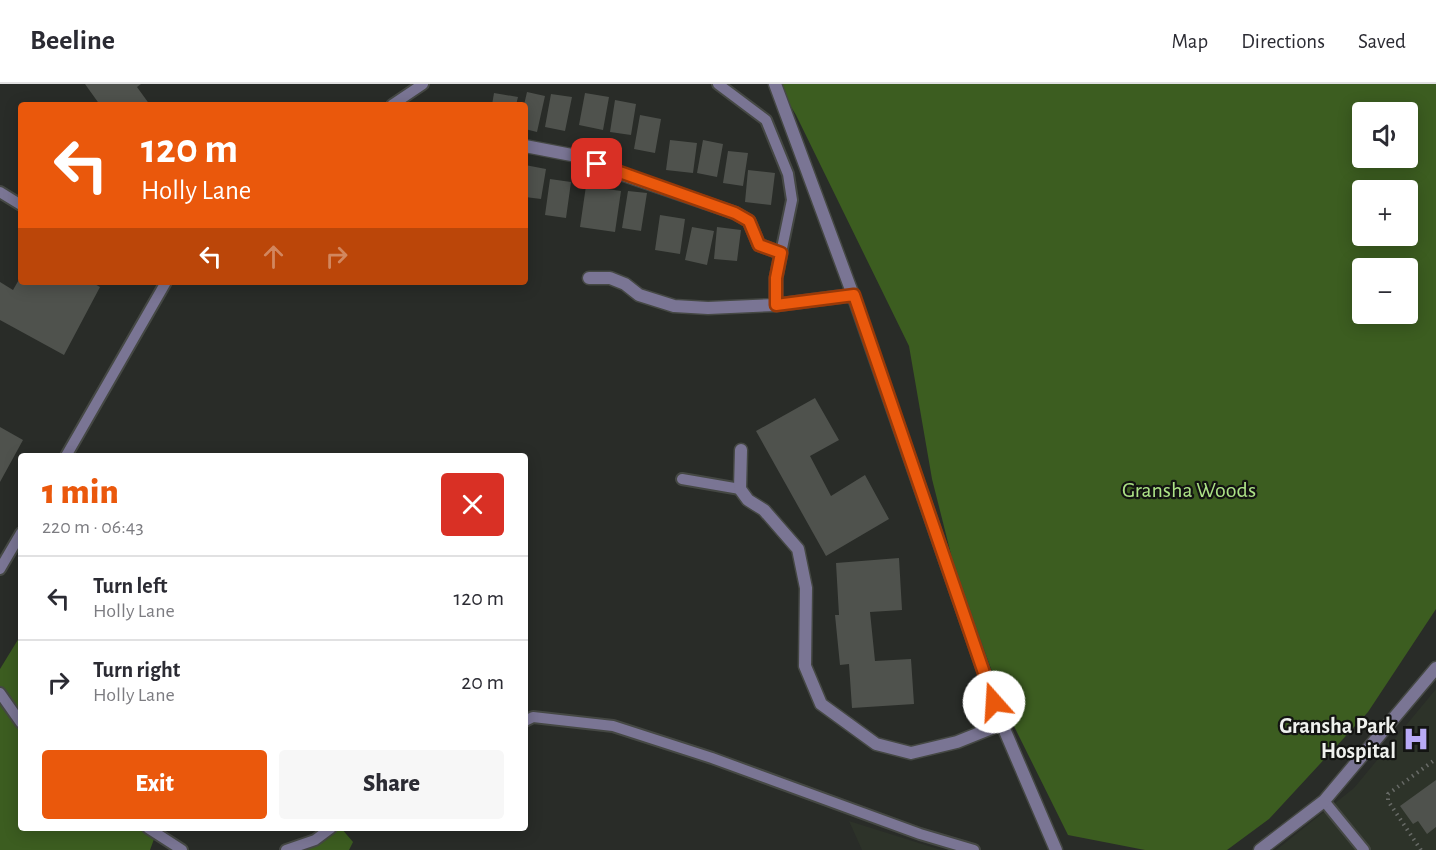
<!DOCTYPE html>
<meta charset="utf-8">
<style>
:root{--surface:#fff;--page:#f7f7f7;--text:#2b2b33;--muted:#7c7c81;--line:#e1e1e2;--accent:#ea580c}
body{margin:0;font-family:"Alegreya Sans",sans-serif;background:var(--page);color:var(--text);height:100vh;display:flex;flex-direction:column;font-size:22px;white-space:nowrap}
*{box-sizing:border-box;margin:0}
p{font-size:20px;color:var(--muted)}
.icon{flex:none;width:33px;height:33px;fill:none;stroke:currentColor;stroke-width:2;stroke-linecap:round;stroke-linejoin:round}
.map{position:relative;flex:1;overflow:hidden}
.drawer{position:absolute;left:18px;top:369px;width:510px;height:378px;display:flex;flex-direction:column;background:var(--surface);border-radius:6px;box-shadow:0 3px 15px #0003}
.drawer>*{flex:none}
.hud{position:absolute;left:18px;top:18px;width:510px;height:183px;border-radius:6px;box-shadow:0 3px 15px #0003;background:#ea580c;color:#fff;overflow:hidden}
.controls{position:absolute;left:1352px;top:18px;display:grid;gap:12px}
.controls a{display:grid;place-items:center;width:66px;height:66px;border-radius:6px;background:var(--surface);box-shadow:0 3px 15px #0003;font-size:30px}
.pin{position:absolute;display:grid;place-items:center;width:51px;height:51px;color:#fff;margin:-26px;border-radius:12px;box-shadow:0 3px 9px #0006}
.me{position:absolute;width:66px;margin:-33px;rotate:341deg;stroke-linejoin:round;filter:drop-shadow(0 0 4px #0008)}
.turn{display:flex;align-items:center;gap:21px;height:126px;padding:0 24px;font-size:27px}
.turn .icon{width:78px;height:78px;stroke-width:2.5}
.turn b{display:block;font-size:42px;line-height:51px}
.lanes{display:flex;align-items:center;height:57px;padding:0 24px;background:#0003;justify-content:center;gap:30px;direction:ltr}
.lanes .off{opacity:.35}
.round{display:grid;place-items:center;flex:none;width:63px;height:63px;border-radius:6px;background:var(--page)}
.overview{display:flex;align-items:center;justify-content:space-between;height:102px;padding:0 24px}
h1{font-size:36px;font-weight:800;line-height:45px;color:var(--accent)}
.cta{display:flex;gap:12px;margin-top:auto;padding:12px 24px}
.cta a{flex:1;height:69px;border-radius:6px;background:var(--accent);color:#fff;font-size:24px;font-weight:800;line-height:69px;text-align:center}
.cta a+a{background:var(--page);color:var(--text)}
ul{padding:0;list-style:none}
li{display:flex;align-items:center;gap:18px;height:84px;padding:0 24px;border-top:2px solid var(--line)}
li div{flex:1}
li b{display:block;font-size:22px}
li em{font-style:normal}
header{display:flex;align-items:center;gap:36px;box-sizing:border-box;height:84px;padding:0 30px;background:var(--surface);border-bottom:2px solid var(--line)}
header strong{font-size:28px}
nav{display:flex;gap:33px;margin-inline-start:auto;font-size:21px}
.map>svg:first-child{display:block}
</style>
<header>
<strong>Beeline</strong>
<nav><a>Map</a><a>Directions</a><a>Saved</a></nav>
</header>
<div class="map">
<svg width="1436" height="766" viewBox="0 0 1436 766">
<rect width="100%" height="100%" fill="#292c28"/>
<path fill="#2d3329" d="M1436,605V766H1276L1354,704Z
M849,737L941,766H862Z"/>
<path fill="#3c5d20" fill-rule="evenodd" d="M777,0H1436V525L1368,628L1269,735L1227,766H1145L1068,751L1007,628L956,490L932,395L909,262L796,31ZM1362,28H1407V74H1362ZM1362,106H1407V152H1362ZM1362,184H1407V230H1362Z
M19,554L21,556V744H158L150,766H0V585Z
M331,744H341L353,758L349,766H286Z"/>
<path fill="#4f524d" d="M85,0H141L137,3L150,21H100Z
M527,8L545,12L537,48L525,45L524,21Z
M494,9L518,13L516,21H492Z
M585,9L609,13L603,46L579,41Z
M551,10L572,13L565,47L545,43Z
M615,16L636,20L631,51L610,48Z
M640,31L661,35L655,69L634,65Z
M670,56L697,59L693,89L666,86Z
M703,56L723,60L717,93L697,89Z
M728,67L748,69L743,102L723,99Z
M525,81L546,85L541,115L525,113Z
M748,86L775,89L771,121L745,118Z
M550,95L571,98L566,134L545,131Z
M586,102L621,107L615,148L580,143Z
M628,107L647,109L641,147L622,144Z
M660,131L685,135L680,170L655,166Z
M692,143L714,147L707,181L685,176Z
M717,143L741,146L737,177L714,175Z
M21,192V198H91L100,203L64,271L0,236V198L13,206Z
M815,314L839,356L810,372L831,412L865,391L889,435L826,472L756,347Z
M0,343L23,356L0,398Z
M899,474L902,526L870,528L875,577L911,575L914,620L852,624L849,580L840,581L835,531H839L836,479Z
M1436,696V743L1427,750L1418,737L1413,740L1400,722Z"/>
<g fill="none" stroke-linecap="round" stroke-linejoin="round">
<g stroke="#454844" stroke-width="14">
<path id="lane" d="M718,0L766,36L788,90L792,116L781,169
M392,21L423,0
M0,108L21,121
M66,372L166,198
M682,395L740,405
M0,485L21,449
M0,609L21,639
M525,637L533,633L613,642L712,674L920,750L974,766
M1324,717L1364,766
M148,744L182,766
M286,766L315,756L331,744"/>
</g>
<g stroke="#454844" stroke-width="15">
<path id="street" d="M775,0L853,211L1002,640L1056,766
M525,62L582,73L612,87L735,129L749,137L759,161L781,169L776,194V221
M589,194H610L625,200L639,211L674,222L708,224L776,221L853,211
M741,366L740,405L748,416L764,426L798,465L806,504L805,582L821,620L876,660L911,669L957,658L1002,640
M1260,766L1324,717L1436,584"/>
</g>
<path stroke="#686b67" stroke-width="4" stroke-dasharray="1.5 4.5" stroke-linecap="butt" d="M1421,766L1388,717V710L1436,675"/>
<use href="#lane" stroke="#7a7594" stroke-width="10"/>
<use href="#street" stroke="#7a7594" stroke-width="12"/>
</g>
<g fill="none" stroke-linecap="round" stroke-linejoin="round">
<g stroke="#983908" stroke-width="15">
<path id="route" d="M597,80L735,129L749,137L759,161L781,169L776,194V221L854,211L994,618"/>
</g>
<use href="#route" stroke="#ea580c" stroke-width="10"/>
</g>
<defs>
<g id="hospital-bare" transform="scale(2.07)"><path d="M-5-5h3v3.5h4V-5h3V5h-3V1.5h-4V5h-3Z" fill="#b9abf7" stroke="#131412" stroke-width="2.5" paint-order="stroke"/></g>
</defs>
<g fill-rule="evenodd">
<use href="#hospital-bare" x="1416" y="655"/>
</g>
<g text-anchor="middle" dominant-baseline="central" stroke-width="4.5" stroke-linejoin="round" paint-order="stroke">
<g font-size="22" fill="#ade387" stroke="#131412">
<text x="1189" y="406">Gransha Woods</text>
</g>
<g font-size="22" font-weight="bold" fill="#eff1ee" stroke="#131412" text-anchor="end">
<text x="1396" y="642">Gransha Park<tspan x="1396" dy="25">Hospital</tspan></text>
</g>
</g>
</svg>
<div class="controls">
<a><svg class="icon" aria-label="sound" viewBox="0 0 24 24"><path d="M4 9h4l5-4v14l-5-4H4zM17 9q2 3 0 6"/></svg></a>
<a>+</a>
<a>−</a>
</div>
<div class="pin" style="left:597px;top:80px;background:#d93025"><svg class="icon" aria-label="arrive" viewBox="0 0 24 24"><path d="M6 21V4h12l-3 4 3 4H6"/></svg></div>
<svg class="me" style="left:994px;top:618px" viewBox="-20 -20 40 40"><circle r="19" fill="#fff"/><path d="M0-13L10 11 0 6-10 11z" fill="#ea580c"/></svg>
<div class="hud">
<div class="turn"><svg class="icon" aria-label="left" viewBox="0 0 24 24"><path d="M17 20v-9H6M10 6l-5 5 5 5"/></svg><div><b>120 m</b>Holly Lane</div></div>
<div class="lanes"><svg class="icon" aria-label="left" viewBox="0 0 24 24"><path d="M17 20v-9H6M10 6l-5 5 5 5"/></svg><svg class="icon off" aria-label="ahead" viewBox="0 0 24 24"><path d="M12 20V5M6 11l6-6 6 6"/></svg><svg class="icon off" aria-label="right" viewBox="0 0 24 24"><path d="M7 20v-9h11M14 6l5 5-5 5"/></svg></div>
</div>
<section class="drawer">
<div class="overview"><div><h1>1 min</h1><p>220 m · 06:43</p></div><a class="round" style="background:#d93025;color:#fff"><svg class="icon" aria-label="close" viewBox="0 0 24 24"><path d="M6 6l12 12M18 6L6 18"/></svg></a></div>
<ul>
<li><svg class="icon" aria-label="left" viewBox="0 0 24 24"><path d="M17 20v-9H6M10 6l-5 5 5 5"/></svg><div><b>Turn left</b><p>Holly Lane</p></div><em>120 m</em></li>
<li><svg class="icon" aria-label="right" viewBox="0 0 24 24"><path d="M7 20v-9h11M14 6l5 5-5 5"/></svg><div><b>Turn right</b><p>Holly Lane</p></div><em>20 m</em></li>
</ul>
<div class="cta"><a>Exit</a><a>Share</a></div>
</section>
</div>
